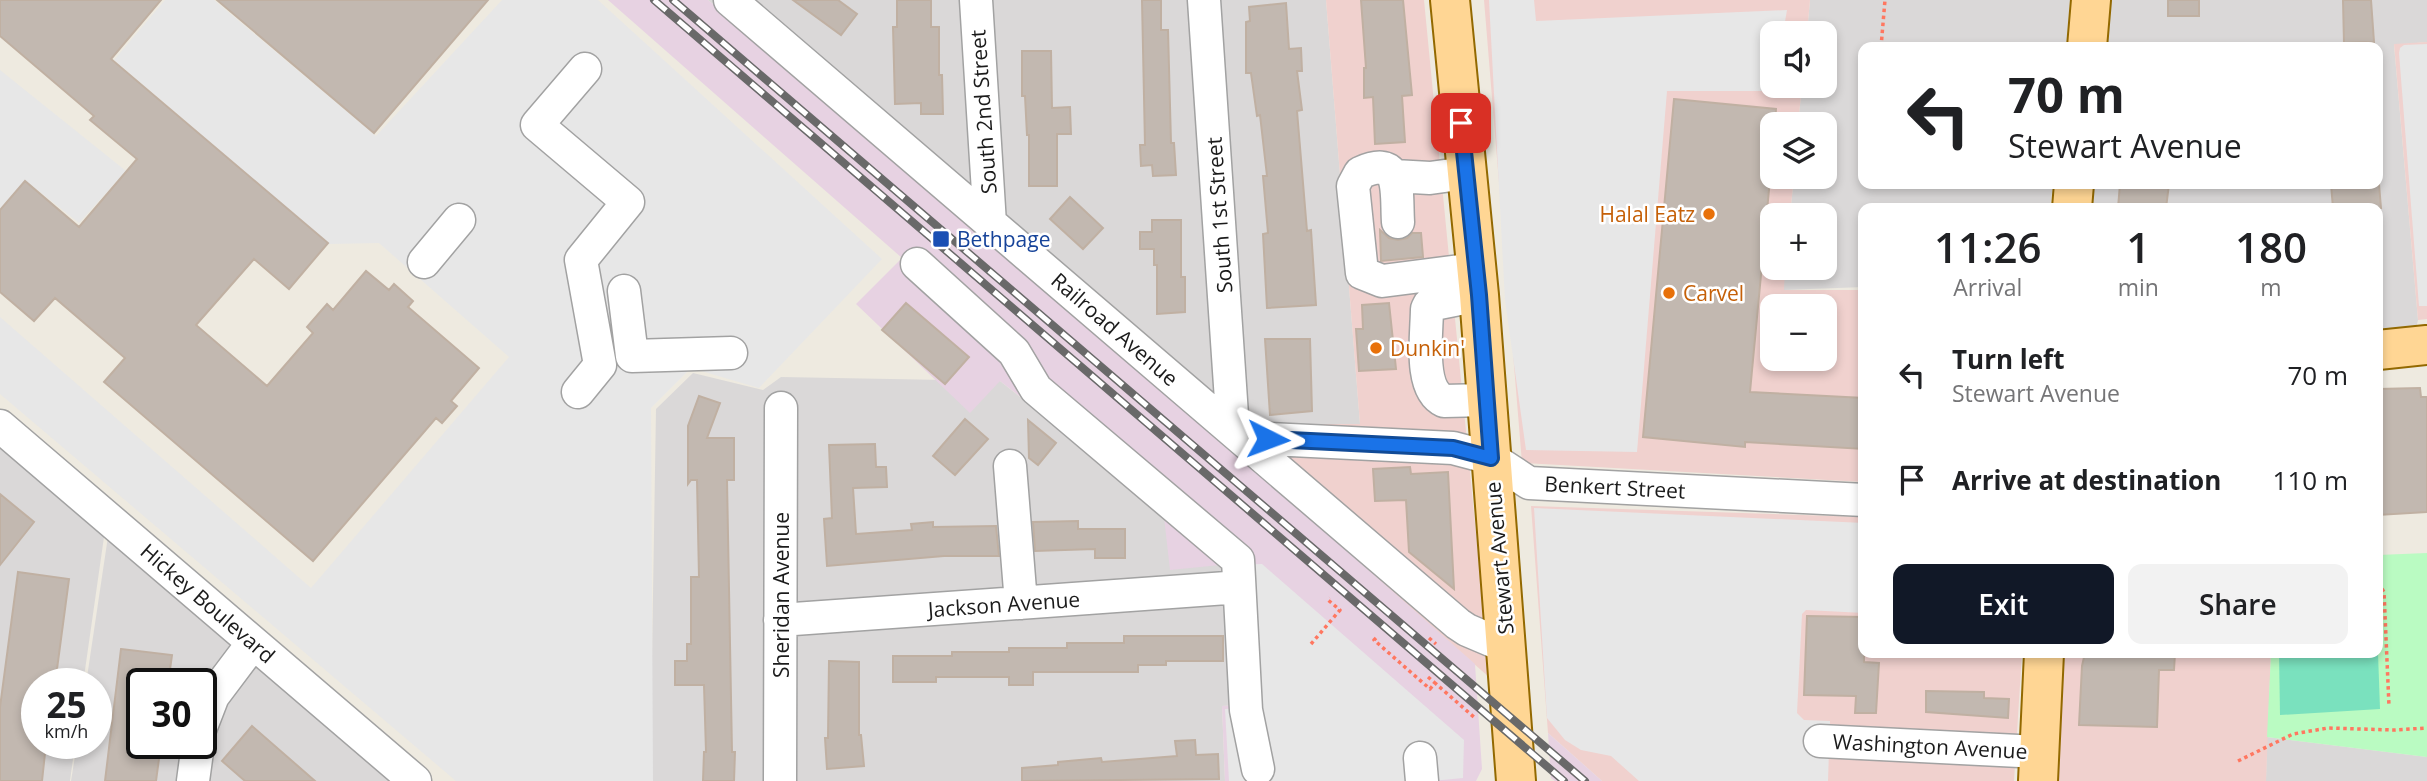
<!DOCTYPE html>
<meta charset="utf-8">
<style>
:root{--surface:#fff;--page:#f2f2f2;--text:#202124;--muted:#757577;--accent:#111827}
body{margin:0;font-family:"Open Sans",sans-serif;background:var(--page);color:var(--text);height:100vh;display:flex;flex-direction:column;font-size:26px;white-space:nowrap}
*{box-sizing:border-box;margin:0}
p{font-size:23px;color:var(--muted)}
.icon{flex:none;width:38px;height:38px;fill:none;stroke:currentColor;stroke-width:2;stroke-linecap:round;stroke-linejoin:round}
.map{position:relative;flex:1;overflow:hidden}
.sheet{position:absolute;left:1858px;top:203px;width:525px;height:455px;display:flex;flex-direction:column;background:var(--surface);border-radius:14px;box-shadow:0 4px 10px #0003}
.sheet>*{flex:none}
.hud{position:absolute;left:1858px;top:42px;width:525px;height:147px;border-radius:14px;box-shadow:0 4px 10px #0003;background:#fff;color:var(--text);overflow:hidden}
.buttons{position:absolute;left:1760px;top:21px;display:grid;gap:14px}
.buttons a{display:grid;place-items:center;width:77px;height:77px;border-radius:14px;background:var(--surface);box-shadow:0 4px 10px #0003;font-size:35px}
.speed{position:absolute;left:21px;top:668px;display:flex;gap:14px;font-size:35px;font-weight:700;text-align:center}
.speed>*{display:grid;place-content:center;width:91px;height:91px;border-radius:50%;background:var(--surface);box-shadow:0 4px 10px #0003;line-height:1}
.speed small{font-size:18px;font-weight:400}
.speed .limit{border:4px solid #111;border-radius:10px;background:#fff;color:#111}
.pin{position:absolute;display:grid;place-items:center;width:60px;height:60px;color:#fff;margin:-30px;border-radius:14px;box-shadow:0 4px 10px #0006}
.me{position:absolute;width:77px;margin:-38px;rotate:93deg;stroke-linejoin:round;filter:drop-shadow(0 0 5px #0008)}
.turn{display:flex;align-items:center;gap:24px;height:147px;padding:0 35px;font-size:32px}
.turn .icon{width:91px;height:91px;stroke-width:2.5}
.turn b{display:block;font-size:49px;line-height:60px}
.eta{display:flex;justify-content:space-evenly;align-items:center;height:119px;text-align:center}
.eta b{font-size:42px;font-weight:600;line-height:49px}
.action{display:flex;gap:14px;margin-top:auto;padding:14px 35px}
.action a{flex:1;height:80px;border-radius:14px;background:var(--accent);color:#fff;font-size:28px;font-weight:600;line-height:80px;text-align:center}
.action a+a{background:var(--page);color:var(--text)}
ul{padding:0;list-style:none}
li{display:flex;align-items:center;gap:21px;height:105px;padding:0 35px}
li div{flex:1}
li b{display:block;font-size:26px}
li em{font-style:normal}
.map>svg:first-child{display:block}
</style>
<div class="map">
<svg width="2427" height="781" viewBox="0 0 2427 781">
<rect width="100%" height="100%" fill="#eeeae0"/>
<path fill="#dad8d8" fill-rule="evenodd" d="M708,0H1326L1360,424H1203Z
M1810,0H2070L2066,47H1864V184H2053L2050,208H1864V287L1783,290L1785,268H1825V215H1790L1794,177H1825V124H1798L1802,86H1825V33H1807Z
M2109,0H2427V42L2394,45L2418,320L2416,328L2378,331V208H2091L2093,184H2378V47H2105Z
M693,373L763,390L781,377L1000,381L1230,564L1239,705L1222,706L1225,781H650L656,409Z
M0,434L106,523L83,684H37V744H75L70,781H0Z
M110,523L410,781H71L77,744H96V684H86ZM142,684H201V744H142Z
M2267,737L2427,757V781H2266Z"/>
<path fill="#f0d1ce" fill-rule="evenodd" d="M1326,0H1424L1490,678L1203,424H1360Z
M1484,0H1810L1807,33H1773V86H1802L1798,124H1773V177H1794L1790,215H1773V268H1785L1784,290H1864V482L1522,463ZM1773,306H1825V359H1773Z
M2427,42V319L2418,320L2394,44Z
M1531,506L1864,517V653H2022L2014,781H1602L1548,733Z
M2059,653H2271L2266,781H2051Z"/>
<path fill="#e7d2e2" d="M608,0H708L1203,424L1475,664L1482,769L1476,781H1225L1222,706L1239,705L1230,564L1170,570L1163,508L1000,381L970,413L856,304L902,258Z
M1548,733L1602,781H1555L1551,778Z"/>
<path fill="#bafbc2" d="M2427,553V757L2267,737L2271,653H2378V555Z"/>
<path fill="#7ae1be" d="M2279,653H2378L2380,709L2280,715Z"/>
<path fill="#e7e7e7" d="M165,0H214L376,136L502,0H598L882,259L759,388L691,368L651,408L653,781H456L0,394V317L311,588L509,357L379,243L329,244L114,60Z
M1489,0H1534L1536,21L1787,10L1783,33H1773V91H1667L1637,452L1526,450L1505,300Z
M2427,44V306H2419L2399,53L2400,48L2404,45Z
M0,70L126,171L79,223L26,181L0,210Z
M1534,508L1864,523V613L1806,610L1802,614L1797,713L1804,720L1830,721L1828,781H1639L1611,756L1581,750L1565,740L1547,718Z
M1262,564L1464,740L1463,778L1432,781H1229L1225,709L1242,708L1235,565Z"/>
<path fill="#c2b8b0" stroke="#c0b0a2" stroke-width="2" d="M0,0H161L111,59L328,243L289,289L254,259L196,325L267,386L313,333L307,327L327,304L333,310L366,271L389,290L394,284L413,301L408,307L479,368L451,401L457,406L442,423L436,418L313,561L104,382L125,358L55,298L34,321L0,292V210L25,181L79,227L137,159L90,120L94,116L0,36Z
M217,0H488L374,133Z
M793,0H838L857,14L841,35Z
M897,0H931V27H939V75H942L943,114H921V103L895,104L893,27H897Z
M1142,0H1161V30H1168L1171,143H1174L1176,175L1153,176L1152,165L1141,166L1140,145H1145Z
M1361,0H1403L1412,95L1402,96L1405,142L1375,144L1373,97L1364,98V68H1366Z
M2168,0H2199V16H2168Z
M2343,0H2371L2374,42L2344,43Z
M1286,3L1289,49L1301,48L1302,71H1297L1302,110L1297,111L1307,231L1311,230L1316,305L1267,308L1263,234L1268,233L1263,176H1267L1260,115L1257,116L1251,73H1246V22L1250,21L1249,7Z
M1022,51H1051L1052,108L1070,107L1071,134H1057V186H1029V135H1027L1025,96H1022Z
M1674,99L1776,109L1775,124H1773V147L1750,392L1864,398V449L1745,442V447L1643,437Z
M2120,184H2169L2166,208H2118Z
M2331,184H2379L2381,208H2333Z
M1070,197L1103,228L1083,249L1050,219Z
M1152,220H1181V277H1185V312L1157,314V265H1154V249H1140V232H1152Z
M1380,230L1389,238L1398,240L1407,238L1412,233H1421L1423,257L1381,261Z
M906,303L969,357L945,384L882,330Z
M1389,303L1396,369L1359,371L1356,329H1363L1362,305Z
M1265,339H1310L1312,411L1270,415Z
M2420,388L2421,397H2427V512L2378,515V389Z
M699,396L720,403L707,438H734V480H727L732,752H735L734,781H703L704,752H706L704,685H675V661H687V644H691V577H699L697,480H691L688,484V426Z
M965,419L988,439L955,475L933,456Z
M1028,420L1056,443L1038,465L1029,458Z
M875,444L876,467H886L887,487L853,488L856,534L912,530L911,524L933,522V527L996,526L999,556H944L827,566L824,519L832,518L829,445Z
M1410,467L1411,474L1448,472L1454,589L1409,552L1406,500L1375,501L1373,469Z
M0,494L34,522L0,565Z
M1078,521V529H1125V558H1095V549L1035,551L1033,522Z
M18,572L69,579L55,684H37V744H46L42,781H0V707Z
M1807,616L1864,617V662L1879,663L1876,713H1855L1856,696L1804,695Z
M1124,636H1223V661H1166V665H1138V672H1033V685H1009V677H936V682H893V656H952V652H1009V648H1067V643H1124Z
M121,649L172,655L168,684H142V744H161L156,781H105Z
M2085,653H2175L2174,670H2159L2157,727L2079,725L2082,666Z
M829,661L859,662V735H861L864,766L827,769L825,738H828Z
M1926,691L1984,692V698L2009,699L2008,718L1926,712Z
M252,726L315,781H245L222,761Z
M1195,740L1196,755L1218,754L1219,779L1022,781V768L1058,765V762L1101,758L1102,762L1177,756L1175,741Z"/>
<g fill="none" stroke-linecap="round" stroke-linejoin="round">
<g stroke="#a2a2a2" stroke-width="35">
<path id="minor" d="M730,0L1458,624L1467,630L1507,647
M976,0L990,224
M1204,0L1233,430
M1394,176L1430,178L1466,173
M1398,222C1396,192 1403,153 1360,173L1353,186L1362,273L1382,281L1476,269
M424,262L459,220
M917,264L1014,352L1036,389L1238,560L1246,710L1258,769
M624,291L632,356L731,353
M1479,295L1429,305L1427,309C1427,333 1418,389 1444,401L1487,400
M578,392L600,365L581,260L628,202L537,125L585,69
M0,426L415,781
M1252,448L1268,439L1453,448L1491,458L1529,483L1864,500
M1010,466L1021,603
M780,620L1227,588
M201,727L213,696L253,643
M1820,741L2040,752
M1420,758L1422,781
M193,781L198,744
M780,781L781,408"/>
</g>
<g stroke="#936900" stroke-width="42">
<path id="major" d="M1450,0L1479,295L1516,781
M2087,47L2091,0
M2072,208L2074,184
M2378,350L2427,345
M2038,781L2044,653"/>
</g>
<path stroke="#ff7760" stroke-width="3.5" stroke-dasharray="3.5 3.5" stroke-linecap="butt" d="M1881,47L1885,0
M2378,583L2384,592L2389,706
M1376,638L1374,640L1430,689L1435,683L1475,718
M1429,638L1436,644
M1311,644L1340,610L1328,600L1330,598
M1428,677L1435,683
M2238,761L2293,734L2328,728L2394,730L2427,728"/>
<use href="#minor" stroke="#fff" stroke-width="32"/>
<use href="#major" stroke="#ffd694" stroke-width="38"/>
<g stroke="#696969" stroke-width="8">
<path id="rail" d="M654,0L1564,781
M673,0L1585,781"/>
</g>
<use href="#rail" stroke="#fff" stroke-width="5" stroke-dasharray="16" stroke-linecap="butt"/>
</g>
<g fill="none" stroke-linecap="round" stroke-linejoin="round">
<g stroke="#114b97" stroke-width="18">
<path id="route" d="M1268,439L1453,448L1491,458L1479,295L1461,123"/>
</g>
<use href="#route" stroke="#1a73e8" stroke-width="12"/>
</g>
<g fill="#e8710a" stroke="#fff" stroke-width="2.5">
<circle cx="1709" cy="214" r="7"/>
<circle cx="1669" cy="293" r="7"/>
<circle cx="1376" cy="348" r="7"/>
</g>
<rect fill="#1a4fb4" stroke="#fff" stroke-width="2.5" x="932" y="230" width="18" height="18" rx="3.5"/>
<g text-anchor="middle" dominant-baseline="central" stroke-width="5" stroke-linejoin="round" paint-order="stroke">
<g font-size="21" fill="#1b1b1b" stroke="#fff">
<text transform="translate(983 112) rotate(-94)">South 2nd Street</text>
<text transform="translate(1219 215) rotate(-94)">South 1st Street</text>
<text transform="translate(1115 329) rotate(41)">Railroad Avenue</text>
<text transform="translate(1615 487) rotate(3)">Benkert Street</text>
<text transform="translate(1499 558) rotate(-95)">Stewart Avenue</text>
<text transform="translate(781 595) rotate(-90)">Sheridan Avenue</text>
<text transform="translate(208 603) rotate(41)">Hickey Boulevard</text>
<text transform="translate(1004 604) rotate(-4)">Jackson Avenue</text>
<text transform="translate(1930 746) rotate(3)">Washington Avenue</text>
</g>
<g font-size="21" fill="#c56008" stroke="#fff" text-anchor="start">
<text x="1695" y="214" text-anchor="end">Halal Eatz</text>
<text x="1683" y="293">Carvel</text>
<text x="1390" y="348">Dunkin'</text>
</g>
<g font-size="21" fill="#164399" stroke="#fff" text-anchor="start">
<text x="957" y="239">Bethpage</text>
</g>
</g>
</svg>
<div class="buttons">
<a><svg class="icon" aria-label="sound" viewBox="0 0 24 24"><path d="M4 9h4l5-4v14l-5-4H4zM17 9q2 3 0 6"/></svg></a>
<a><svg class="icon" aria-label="layers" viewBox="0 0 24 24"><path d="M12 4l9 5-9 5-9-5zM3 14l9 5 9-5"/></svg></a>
<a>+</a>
<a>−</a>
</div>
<div class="speed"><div>25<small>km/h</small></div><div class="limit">30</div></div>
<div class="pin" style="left:1461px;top:123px;background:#d93025"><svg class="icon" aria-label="arrive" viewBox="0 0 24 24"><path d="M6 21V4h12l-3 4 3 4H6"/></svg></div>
<svg class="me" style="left:1268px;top:439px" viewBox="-20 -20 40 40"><path d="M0-17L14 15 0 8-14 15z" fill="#1a73e8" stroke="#fff" stroke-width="4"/></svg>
<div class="hud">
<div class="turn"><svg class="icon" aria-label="left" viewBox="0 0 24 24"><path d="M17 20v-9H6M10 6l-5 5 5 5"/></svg><div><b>70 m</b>Stewart Avenue</div></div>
</div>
<section class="sheet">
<div class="eta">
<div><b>11:26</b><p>Arrival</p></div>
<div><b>1</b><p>min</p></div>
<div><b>180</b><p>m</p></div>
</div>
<ul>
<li><svg class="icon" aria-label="left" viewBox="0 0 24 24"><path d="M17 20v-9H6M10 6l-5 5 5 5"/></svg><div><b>Turn left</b><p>Stewart Avenue</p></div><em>70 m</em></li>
<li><svg class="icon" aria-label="arrive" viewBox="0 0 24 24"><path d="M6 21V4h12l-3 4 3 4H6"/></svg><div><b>Arrive at destination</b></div><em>110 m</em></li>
</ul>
<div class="action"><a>Exit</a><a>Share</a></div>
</section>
</div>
